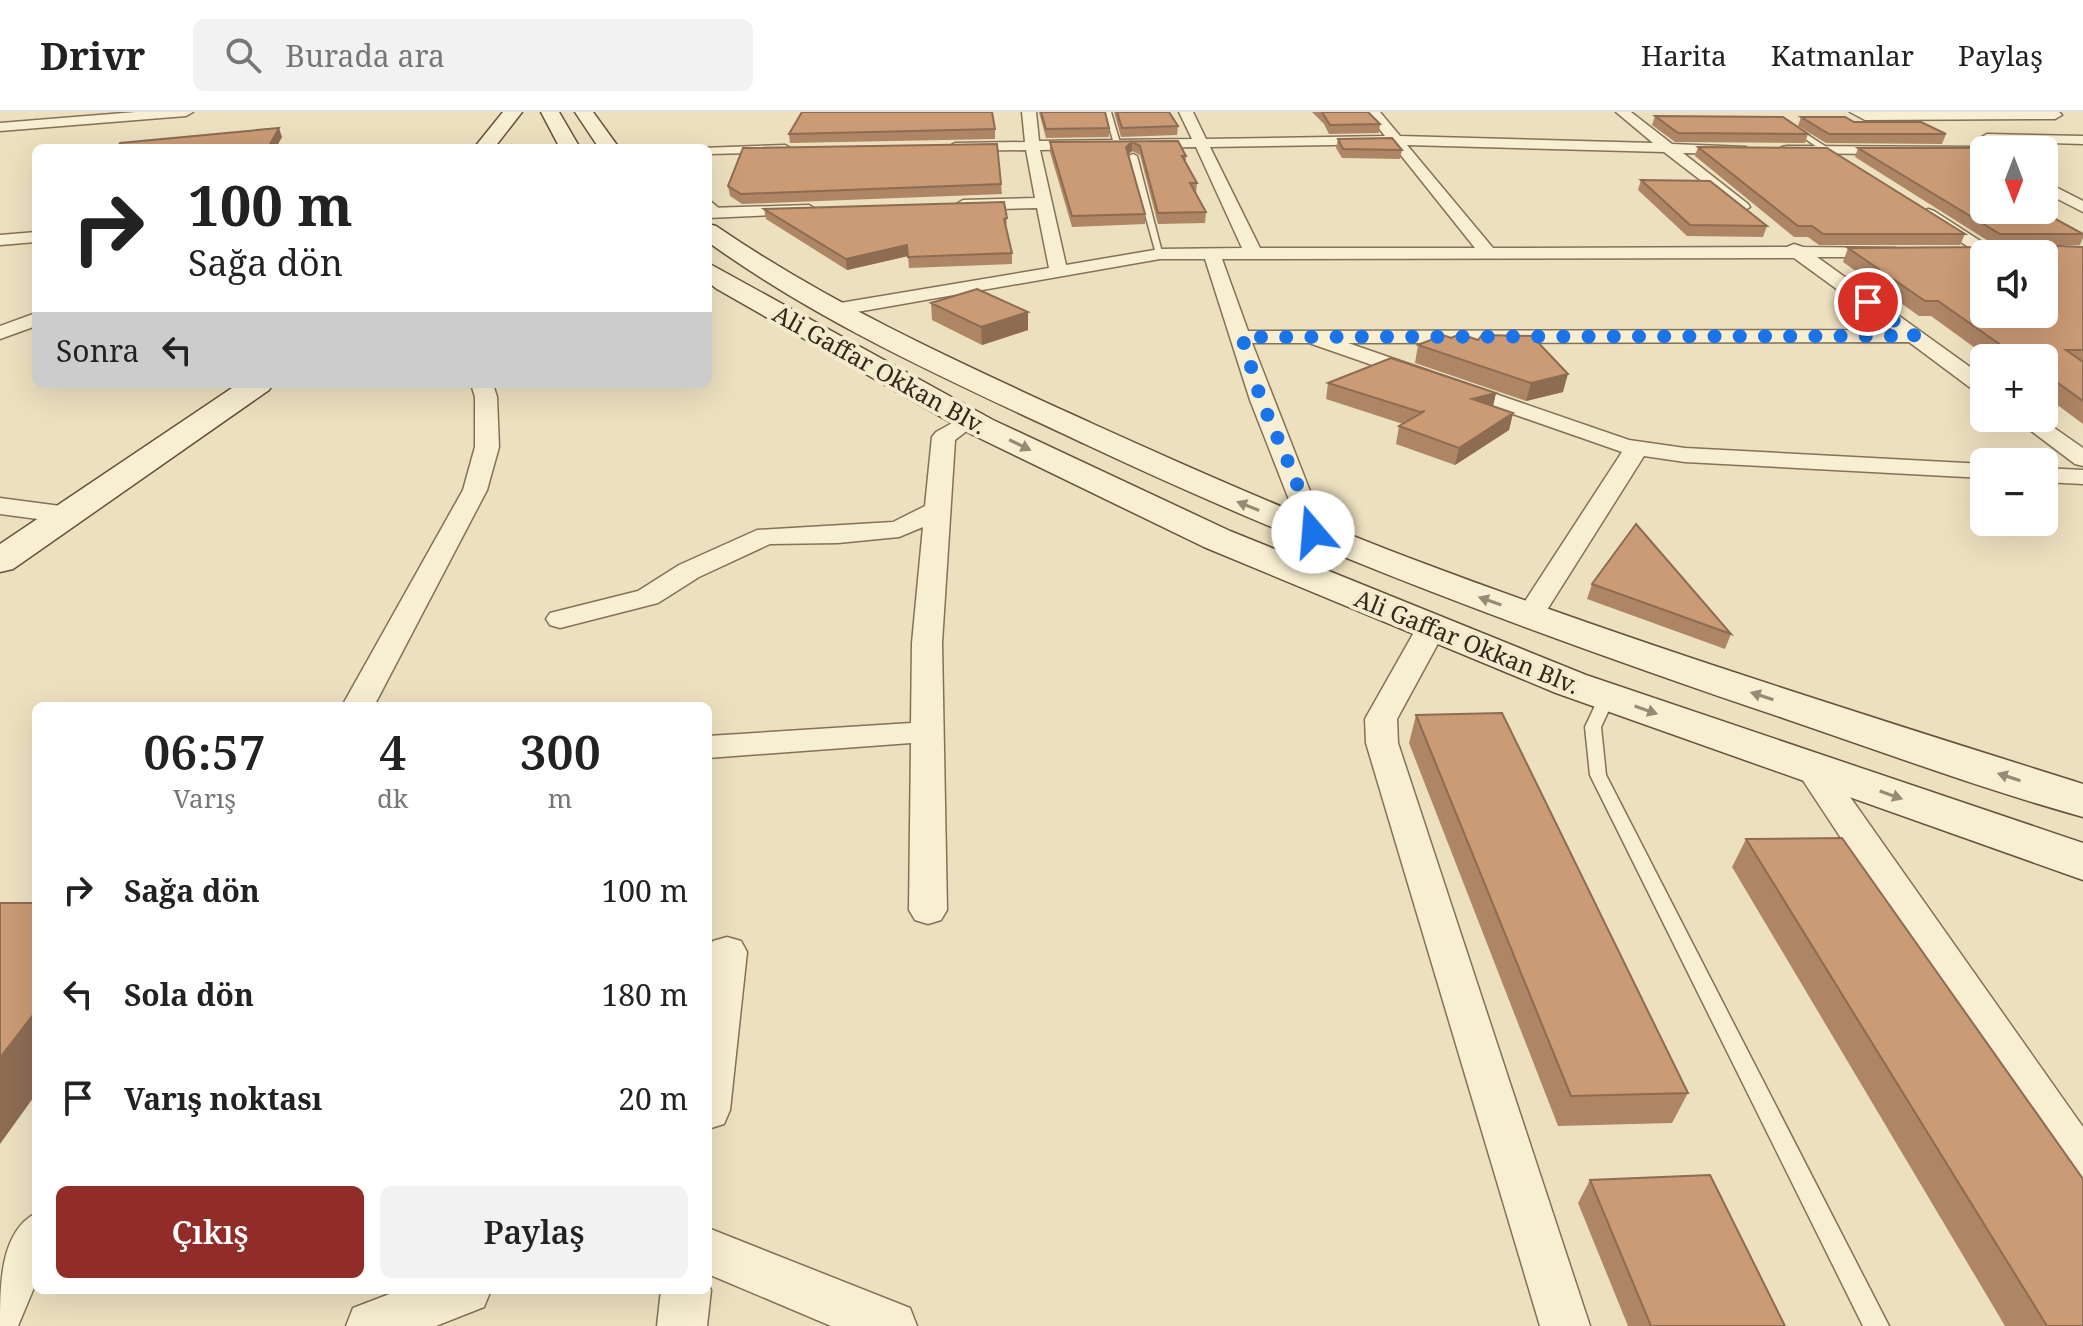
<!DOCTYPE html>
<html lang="tr">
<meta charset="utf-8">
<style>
:root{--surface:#fff;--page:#f2f2f2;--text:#222;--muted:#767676;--line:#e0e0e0;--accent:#922c29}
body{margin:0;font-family:"Noto Serif",serif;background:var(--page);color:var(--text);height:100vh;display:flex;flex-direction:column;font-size:30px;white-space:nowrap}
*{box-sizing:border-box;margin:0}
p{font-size:26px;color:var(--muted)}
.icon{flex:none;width:44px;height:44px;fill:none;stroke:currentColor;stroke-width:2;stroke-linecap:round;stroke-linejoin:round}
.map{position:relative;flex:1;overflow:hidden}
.panel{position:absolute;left:32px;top:590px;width:680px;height:592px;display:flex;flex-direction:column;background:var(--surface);border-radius:12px;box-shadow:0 8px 32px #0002}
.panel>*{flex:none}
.guide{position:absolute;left:32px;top:32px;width:680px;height:244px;border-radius:12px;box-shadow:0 8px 32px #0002;background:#fff;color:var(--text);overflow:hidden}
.needle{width:52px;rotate:180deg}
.tools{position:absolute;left:1970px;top:24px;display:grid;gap:16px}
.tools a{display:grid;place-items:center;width:88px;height:88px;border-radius:12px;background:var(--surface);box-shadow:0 8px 32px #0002;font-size:40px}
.pin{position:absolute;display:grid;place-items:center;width:68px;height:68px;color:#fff;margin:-34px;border:4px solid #fff;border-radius:50%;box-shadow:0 2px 8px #0007}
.me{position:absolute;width:88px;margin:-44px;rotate:342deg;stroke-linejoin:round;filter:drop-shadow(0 0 6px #0008)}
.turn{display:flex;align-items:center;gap:28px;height:168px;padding:0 24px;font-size:36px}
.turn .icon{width:104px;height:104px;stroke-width:2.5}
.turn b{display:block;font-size:56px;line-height:68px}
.then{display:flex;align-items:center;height:76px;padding:0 24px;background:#0003;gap:16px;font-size:30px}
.eta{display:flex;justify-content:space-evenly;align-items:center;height:136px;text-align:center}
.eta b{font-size:48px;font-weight:600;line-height:56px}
.button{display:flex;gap:16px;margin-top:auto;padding:16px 24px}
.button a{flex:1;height:92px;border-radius:12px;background:var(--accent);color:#fff;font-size:32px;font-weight:600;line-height:92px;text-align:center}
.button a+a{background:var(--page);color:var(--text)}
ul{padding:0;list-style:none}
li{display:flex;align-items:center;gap:24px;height:104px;padding:0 24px}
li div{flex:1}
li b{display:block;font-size:30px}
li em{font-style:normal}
header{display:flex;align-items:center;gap:48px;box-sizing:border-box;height:112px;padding:0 40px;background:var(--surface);border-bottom:2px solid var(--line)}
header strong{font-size:38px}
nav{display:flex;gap:44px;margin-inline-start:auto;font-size:28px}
.search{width:560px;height:72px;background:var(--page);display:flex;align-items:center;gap:20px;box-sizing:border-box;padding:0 28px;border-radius:12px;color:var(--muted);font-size:30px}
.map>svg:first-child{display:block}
</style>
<header>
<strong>Drivr</strong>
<div class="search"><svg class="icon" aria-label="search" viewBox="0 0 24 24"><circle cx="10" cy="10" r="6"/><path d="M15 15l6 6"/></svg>Burada ara</div>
<nav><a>Harita</a><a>Katmanlar</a><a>Paylaş</a></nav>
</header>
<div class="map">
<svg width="2083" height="1214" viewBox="0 0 2083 1214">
<rect width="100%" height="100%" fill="#ece0be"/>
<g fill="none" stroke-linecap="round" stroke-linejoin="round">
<g stroke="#847157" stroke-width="3">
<path id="lane" d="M1105,0H1111L1121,34L1114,32Z
M1790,14H1794L1831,38L1824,40L1790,16Z
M1133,42L1137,44L1163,144L1156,142L1129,44Z
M708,87L722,99V103H716L708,94Z
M1607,580L1615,585L1601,615L1606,663L1889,1214H1863L1590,663L1585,615L1599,585Z"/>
</g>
<g stroke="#847157" stroke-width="3">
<path id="street" d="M136,0H193L186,4L0,19V11Z
M1022,0H1036L1039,29L1192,27L1179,0H1193L1206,27L1385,24L1366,0H1380L1400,24L1653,31L1616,0H1631L1672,32L1746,35V41L1741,42L1683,41L1748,92L1750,95L1742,100L1664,40L1407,33L1493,136L1787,135L1794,132L1803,135L1896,136L1899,140L1896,144L1890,145H1817L1984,265V282L1976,280L1909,230L1348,231L1629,328L1685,336L1984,352V366L1685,350L1644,344L1540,509L1530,512L1520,509L1516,503L1622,340L1309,231H1252L1326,420L1322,426H1304L1250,288L1205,147H1160L834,204L827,202L824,198L834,192L1049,156L1037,96L963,98L955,93L963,88L1035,86L1026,38L955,39L948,35L955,31L1025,30ZM1392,32L1475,136H1260L1210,35ZM1196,35L1242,136L1160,137L1066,153L1040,38ZM1794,146L1893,218L1248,219L1222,147Z
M1850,0H2059L2062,3L2055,7L1865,8Z
M1987,22L2083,24V32L1982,29L1980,26Z
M785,33L792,37L790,40L708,42V36H702Z
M1787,34L1978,35L1986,38L1984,47L1975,43L1782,41V35Z
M2044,69L2083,89V100L2044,80Z
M809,93L817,98L815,101L708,106V96Z
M1928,97L1934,99L1999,141L1984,142V145L1922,105L1920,102Z
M36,120V130L0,133V123Z
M36,201V214L0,227V214Z
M471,272H493L497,285L499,335L487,378L374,594H342L463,378L475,335V285Z
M970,301L978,303L981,308L955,328L942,531L947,798L941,808L928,812L915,808L909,798L911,631L708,646V624L911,611L912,531L923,415L899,425L838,431L770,432L699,465L658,491L560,516L550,513L546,507L550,501L638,479L679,453L757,418L893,410L925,394L932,325L936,320Z
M2014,306H2040L2083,336V354L2075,352Z
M2044,356L2083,358V372L2044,370Z
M0,386L68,395L77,398L81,403L77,408L68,411L0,402Z
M1432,506L1442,509L1447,515L1397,607L1398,631L1590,1214H1540L1366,631L1365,607L1417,515L1422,509Z
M1812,645L1824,648L2083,1015V1074L2067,1068L1800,664L1795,656L1800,648Z
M727,825L741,829L747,840L730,998L724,1012L708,1017V839L713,829Z
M36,1101V1171L18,1214H0C0,1173 0,1120 36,1101Z
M708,1116L910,1196L917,1214H831L708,1162Z
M708,1171L711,1178L707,1214H657L661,1178H708Z
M400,1178H491L484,1195L436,1214H346L353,1196Z"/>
</g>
<g stroke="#66523b" stroke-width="3">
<path id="secondary" d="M503,0H522L494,36H474Z
M541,0H559L580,36H560Z
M575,0H593L619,36H599Z
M708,112L716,114C834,195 962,252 1091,311C1199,360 1308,408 1420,450C1638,532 1861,602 2083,672V705C1982,677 1883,640 1783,606C1546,526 1312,439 1085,332C955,271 825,214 708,130Z
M708,151L993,308L1230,419L1586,563L2083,731V768L1556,581L1204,435L971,322L717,177L708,170Z
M238,272H273L269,278L13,457L0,460V432Z"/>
</g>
<use href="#lane" fill="#f8eed1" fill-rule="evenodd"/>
<use href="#street" fill="#f8eed1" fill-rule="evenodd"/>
<use href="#secondary" fill="#f8eed1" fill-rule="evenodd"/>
</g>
<path fill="#ae8565" d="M1039,0H1105L1109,16V25L1046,26Z
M1114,0H1169L1178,14L1177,23L1121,25Z
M1312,0H1368L1380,12L1379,21L1329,22L1324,12Z
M1655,4L1808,22L1805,31L1675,30L1652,13Z
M1801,5L1854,10L1946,22L1942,32L1826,31L1798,14Z
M995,17V27L790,31L789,22Z
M1338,27L1402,38L1400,47L1342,46L1336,36Z
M1178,29L1186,44V51L1197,71L1196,81L1206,100L1205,111L1158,112L1140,43L1132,39L1128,42L1145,102V112L1072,115L1050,40V30Z
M1698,35L1965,122L1960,133H1819L1808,125H1794L1695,44Z
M1858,36L1984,98L2083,121V126L2080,133H2040L2083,135V312L2044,283V246H1989L1931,204H1919L1843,150L1848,136L1990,135L1993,132L1855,45Z
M1641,68L1767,114L1763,125L1687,124L1638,78Z
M1001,72L1002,82L742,92L730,84L728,74Z
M2044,75L2057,82L2052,92H2044Z
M764,97L1007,106L1006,117L1012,141V152L909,156L908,144L847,158L766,107Z
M931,191L1028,218L982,233L932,208Z
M1418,233L1563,280L1526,289L1415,251Z
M1328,271L1496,281L1493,294L1513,301L1509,318L1455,353L1396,332L1399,314L1403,312L1326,287Z
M1592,472L1731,522L1725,537L1587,487Z
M1416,603L1688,981L1672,1011L1558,1014L1409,631Z
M1746,727L2083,1214H2005L1732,755Z
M1590,1068L1785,1214H1628L1578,1091Z"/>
<path fill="#8d6c52" d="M279,16L282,25L276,36H268Z
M1132,30V39L1126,45V35Z
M907,133L908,144L847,158L846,147Z
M1028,200V218L982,233L981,215Z
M1568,262L1563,280L1526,289L1531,271Z
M1496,281L1492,298L1472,287Z
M1513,301L1509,318L1455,353L1459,336Z
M36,899V982L0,1032V946Z"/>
<path fill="#ca9b75" stroke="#8d6c52" stroke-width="2" fill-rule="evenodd" d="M802,0H992L995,17L789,22Z
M1041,0H1105L1109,16L1046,17Z
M1117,0H1169L1178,14L1122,16Z
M1322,0H1368L1380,12L1330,13Z
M1655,4L1783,5L1808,22L1678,21Z
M1801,5H1845L1854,10H1921L1946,22H1829Z
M279,16L268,36H118L120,31Z
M1392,26L1402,38L1343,37L1338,27Z
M1178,29L1186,44H1182L1197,71H1190L1206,100L1158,101L1140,34L1132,30L1126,35L1145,102L1072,104L1050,30Z
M997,32L1001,72L741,82L728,74L743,36Z
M1698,35L1827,36L1965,122H1823L1812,114H1798Z
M1858,36H1972L1984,43V98H2039L2083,122H2000Z
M1641,68L1710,69L1767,114L1690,113Z
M2044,75L2057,82H2044Z
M1004,90L1007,106L1004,107L1012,141L908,145L907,133L846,147L764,97Z
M1993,131L2083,135V238H2066L2083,250V289L2044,261V246H2023L2013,238H2008L1938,189H1925L1848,136L1990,135ZM1984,142H2044V202H1984Z
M977,177L1028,200L981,215L931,191Z
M1460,222L1478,228L1482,223L1532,224L1568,262L1531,271L1418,233L1443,223L1451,226Z
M1391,246L1496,281L1472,287L1513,301L1459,336L1399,314L1425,299L1420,300L1328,271Z
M1636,412L1731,522L1592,472Z
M1502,601L1688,981L1571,984L1416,603Z
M1842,726L2083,1067V1214H2047L1746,727Z
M0,791H36V899L0,946Z
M1710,1063L1785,1214H1651L1590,1068Z"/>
<defs><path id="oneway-solid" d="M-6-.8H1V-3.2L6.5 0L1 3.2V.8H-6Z" transform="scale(2)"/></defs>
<g fill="#968b76">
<use href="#oneway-solid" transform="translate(1020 333) rotate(26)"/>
<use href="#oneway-solid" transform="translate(1248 394) rotate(-158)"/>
<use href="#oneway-solid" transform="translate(1490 489) rotate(-161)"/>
<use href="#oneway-solid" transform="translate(1762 584) rotate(-162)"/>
<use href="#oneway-solid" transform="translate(1646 598) rotate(19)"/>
<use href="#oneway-solid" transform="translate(2009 665) rotate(-162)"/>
<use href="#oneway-solid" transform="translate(1891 683) rotate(19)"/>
</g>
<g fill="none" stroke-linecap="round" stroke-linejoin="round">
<path stroke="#1a73e8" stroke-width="14" stroke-dasharray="0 25.2" d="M1313,420L1295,366L1261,288L1242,225L1915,224L1868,190"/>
</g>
<g text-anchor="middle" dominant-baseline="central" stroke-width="8" stroke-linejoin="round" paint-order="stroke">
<g font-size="24" fill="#34281c" stroke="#f4eacd">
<text transform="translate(880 257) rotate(29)">Ali Gaffar Okkan Blv.</text>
<text transform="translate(1467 529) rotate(22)">Ali Gaffar Okkan Blv.</text>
</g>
</g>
</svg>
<div class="tools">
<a><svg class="needle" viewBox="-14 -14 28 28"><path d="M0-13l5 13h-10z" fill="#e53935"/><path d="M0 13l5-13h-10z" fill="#767676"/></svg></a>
<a><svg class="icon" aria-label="sound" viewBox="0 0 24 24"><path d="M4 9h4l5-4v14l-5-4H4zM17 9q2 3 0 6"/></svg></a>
<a>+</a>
<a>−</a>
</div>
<div class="pin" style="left:1868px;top:190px;background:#d93025"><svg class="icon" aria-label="arrive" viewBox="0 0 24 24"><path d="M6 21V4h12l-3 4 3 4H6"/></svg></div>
<svg class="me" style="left:1313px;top:420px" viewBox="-20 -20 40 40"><circle r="19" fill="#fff"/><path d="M0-13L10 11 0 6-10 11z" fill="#1a73e8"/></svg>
<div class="guide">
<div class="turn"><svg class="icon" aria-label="right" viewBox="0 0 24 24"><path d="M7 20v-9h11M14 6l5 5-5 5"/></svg><div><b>100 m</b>Sağa dön</div></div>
<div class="then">Sonra<svg class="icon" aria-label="left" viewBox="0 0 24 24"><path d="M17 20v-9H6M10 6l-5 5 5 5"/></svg></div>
</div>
<section class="panel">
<div class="eta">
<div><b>06:57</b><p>Varış</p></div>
<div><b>4</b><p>dk</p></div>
<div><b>300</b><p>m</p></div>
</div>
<ul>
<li><svg class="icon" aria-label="right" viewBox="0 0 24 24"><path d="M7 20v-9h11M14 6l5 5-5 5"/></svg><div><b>Sağa dön</b></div><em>100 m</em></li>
<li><svg class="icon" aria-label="left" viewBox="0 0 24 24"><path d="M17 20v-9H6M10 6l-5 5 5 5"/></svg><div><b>Sola dön</b></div><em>180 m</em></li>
<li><svg class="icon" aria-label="arrive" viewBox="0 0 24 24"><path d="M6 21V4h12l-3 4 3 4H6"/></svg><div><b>Varış noktası</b></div><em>20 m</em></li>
</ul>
<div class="button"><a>Çıkış</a><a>Paylaş</a></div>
</section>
</div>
